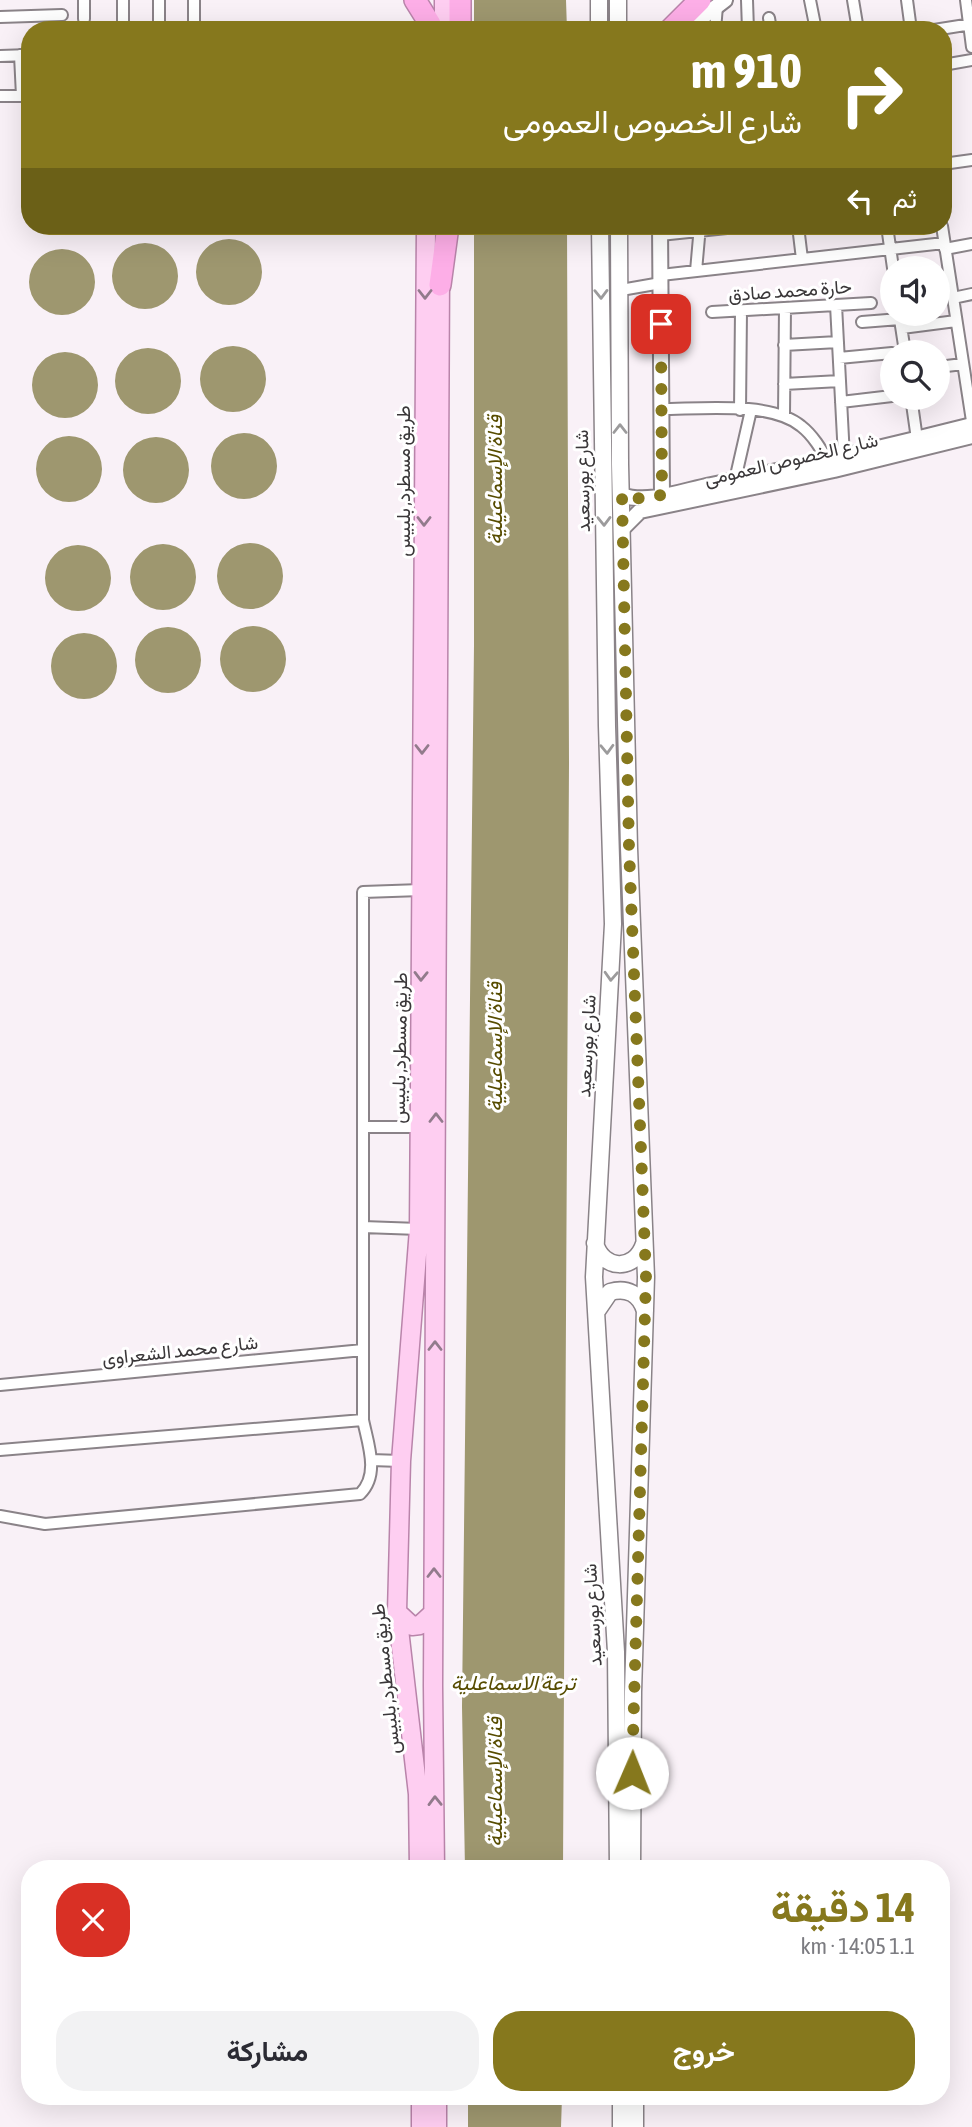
<!DOCTYPE html>
<html lang="ar">
<meta charset="utf-8">
<style>
:root{--surface:#fff;--page:#f2f2f3;--text:#2b2b33;--muted:#7c7c81;--accent:#86781d}
body{margin:0;font-family:"Asap Condensed",Vazirmatn,sans-serif;background:var(--page);color:var(--text);direction:rtl;height:100vh;display:flex;flex-direction:column;font-size:26px;white-space:nowrap}
*{box-sizing:border-box;margin:0}
p{font-size:23px;color:var(--muted)}
.icon{flex:none;width:38px;height:38px;fill:none;stroke:currentColor;stroke-width:2;stroke-linecap:round;stroke-linejoin:round}
.map{position:relative;flex:1;overflow:hidden;direction:ltr}
.panel{position:absolute;left:21px;top:1860px;width:929px;height:245px;display:flex;flex-direction:column;background:var(--surface);border-radius:28px;box-shadow:0 7px 28px #0002;direction:rtl}
.panel>*{flex:none}
.banner{position:absolute;left:21px;top:21px;width:931px;height:214px;border-radius:28px;box-shadow:0 7px 28px #0002;direction:rtl;background:#86781d;color:#fff;overflow:hidden}
.controls{position:absolute;left:880px;top:256px;display:grid;gap:14px}
.controls a{display:grid;place-items:center;width:70px;height:70px;border-radius:50%;background:var(--surface);box-shadow:0 7px 28px #0002;font-size:35px}
.pin{position:absolute;display:grid;place-items:center;width:60px;height:60px;color:#fff;margin:-30px;border-radius:14px;box-shadow:0 4px 10px #0006}
.me{position:absolute;width:77px;margin:-38px;rotate:1deg;stroke-linejoin:round;filter:drop-shadow(0 0 5px #0008)}
.turn{display:flex;align-items:center;gap:24px;height:147px;padding:0 35px;font-size:32px}
.turn .icon{width:91px;height:91px;stroke-width:2.5}
.turn b{display:block;font-size:49px;line-height:60px}
.then{display:flex;align-items:center;height:66px;padding:0 35px;background:#0003;gap:14px;font-size:26px}
.round{display:grid;place-items:center;flex:none;width:74px;height:74px;border-radius:28px;background:var(--page)}
.headline{display:flex;align-items:center;justify-content:space-between;height:119px;padding:0 35px}
h1{font-size:42px;font-weight:700;line-height:52px;color:var(--accent)}
.button{display:flex;gap:14px;margin-top:auto;padding:14px 35px}
.button a{flex:1;height:80px;border-radius:28px;background:var(--accent);color:#fff;font-size:28px;font-weight:700;line-height:80px;text-align:center}
.button a+a{background:var(--page);color:var(--text)}
.map>svg:first-child{display:block}
</style>
<div class="map">
<svg width="972" height="2127" viewBox="0 0 972 2127">
<rect width="100%" height="100%" fill="#f9f1f7"/>
<path fill="#9e976f" d="M474,0H566L567,30H474Z
M474,226H567L569,763L563,1869H465L462,1707L474,645Z
M196 272a33 33 0 1 1 66 0a33 33 0 1 1-66 0Z
M112 276a33 33 0 1 1 66 0a33 33 0 1 1-66 0Z
M29 282a33 33 0 1 1 66 0a33 33 0 1 1-66 0Z
M200 379a33 33 0 1 1 66 0a33 33 0 1 1-66 0Z
M115 381a33 33 0 1 1 66 0a33 33 0 1 1-66 0Z
M32 385a33 33 0 1 1 66 0a33 33 0 1 1-66 0Z
M211 466a33 33 0 1 1 66 0a33 33 0 1 1-66 0Z
M36 469a33 33 0 1 1 66 0a33 33 0 1 1-66 0Z
M123 470a33 33 0 1 1 66 0a33 33 0 1 1-66 0Z
M217 576a33 33 0 1 1 66 0a33 33 0 1 1-66 0Z
M130 577a33 33 0 1 1 66 0a33 33 0 1 1-66 0Z
M45 578a33 33 0 1 1 66 0a33 33 0 1 1-66 0Z
M220 659a33 33 0 1 1 66 0a33 33 0 1 1-66 0Z
M135 660a33 33 0 1 1 66 0a33 33 0 1 1-66 0Z
M51 666a33 33 0 1 1 66 0a33 33 0 1 1-66 0Z
M468,2097H562L561,2127H468Z"/>
<g fill="none" stroke-linecap="round" stroke-linejoin="round">
<g stroke="#8a8388" stroke-width="14">
<path id="minor" d="M84,0V19
M159,0V30
M747,0L748,30
M810,0L816,30
M853,0L858,30
M907,0L911,30
M966,0L972,47
M0,17L62,15
M769,18L771,30
M123,30V0
M194,30V0
M715,30L717,6
M934,30L972,24
M20,55L22,96
M0,56L30,55
M943,65L972,60
M0,96H30
M943,164L972,160
M798,226L802,259
M887,226L893,268
M942,226L972,421
M660,235L746,226
M945,249L972,244
M696,271L700,226
M661,275L944,243
M621,290L661,283
M953,298L972,294
M836,305L844,457
M712,312L871,303
M899,313L905,352
M862,322L900,319
M902,328L956,321
M784,345L838,342
M839,358L892,353
M938,367L963,364
M784,384L840,381
M911,397L917,439
M841,402L892,396
M661,409C700,409 771,401 801,426C814,436 822,451 830,465
M740,410L741,311
M784,415L785,308
M735,480L751,410
M364,1127H419
M363,1227L419,1229
M0,1385L363,1350
M0,1450L363,1420
M371,1460L401,1461
M0,1516L45,1524L360,1494C380,1475 368,1444 363,1420V892L421,890"/>
</g>
<g stroke="#8a8388" stroke-width="18">
<path id="tertiary" d="M686,30L725,0
M660,226L662,495
M622,495C647,505 685,490 711,485C799,467 885,447 972,425
M624,527L640,511L834,470L972,436"/>
</g>
<g stroke="#8a8388" stroke-width="19">
<path id="secondary" d="M599,30V0
M618,30V0
M600,226L607,726L613,924L594,1277L616,1652L618,1869
M619,226L620,464L629,848L646,1277L633,1692L632,1869
M595,1243C602,1270 635,1272 644,1244
M597,1311L610,1292C627,1287 640,1294 645,1311
M621,2096V2127
M635,2096V2127"/>
</g>
<g stroke="#b984aa" stroke-width="21">
<path id="primary" d="M444,30V0
M397,1612L412,1626L420,1625L433,1613
M419,1869L418,1794L397,1612L401,1461L419,1229L426,226
M435,1869L433,1686L440,273
M421,2096V2127
M437,2096V2127"/>
</g>
<g stroke="#b984aa" stroke-width="24">
<path id="motorway" d="M415,0L430,24
M460,0V30
M670,30L700,0
M440,285L448,226"/>
</g>
<use href="#minor" stroke="#fff" stroke-width="10"/>
<use href="#tertiary" stroke="#fff" stroke-width="14"/>
<use href="#secondary" stroke="#fff" stroke-width="16"/>
<use href="#primary" stroke="#fecef1" stroke-width="18"/>
<use href="#motorway" stroke="#fdaee7" stroke-width="21"/>
</g>
<defs><path id="oneway-chevron" d="M-2-3.5L2.5 0L-2 3.5" fill="none" stroke-width="1.6" stroke-linecap="round" stroke-linejoin="round" transform="scale(1.75)"/></defs>
<g stroke="#927b8c">
<use href="#oneway-chevron" transform="translate(425 294) rotate(90)"/>
<use href="#oneway-chevron" transform="translate(424 521) rotate(90)"/>
<use href="#oneway-chevron" transform="translate(422 749) rotate(90)"/>
<use href="#oneway-chevron" transform="translate(421 976) rotate(91)"/>
<use href="#oneway-chevron" transform="translate(436 1118) rotate(-90)"/>
<use href="#oneway-chevron" transform="translate(435 1346) rotate(-90)"/>
<use href="#oneway-chevron" transform="translate(434 1573) rotate(-90)"/>
<use href="#oneway-chevron" transform="translate(435 1801) rotate(-91)"/>
</g>
<g stroke="#9c9b9c">
<use href="#oneway-chevron" transform="translate(601 294) rotate(89)"/>
<use href="#oneway-chevron" transform="translate(620 429) rotate(-90)"/>
<use href="#oneway-chevron" transform="translate(604 521) rotate(89)"/>
<use href="#oneway-chevron" transform="translate(607 749) rotate(88)"/>
<use href="#oneway-chevron" transform="translate(611 976) rotate(93)"/>
</g>
<g fill="none" stroke-linecap="round" stroke-linejoin="round">
<path stroke="#86781d" stroke-width="12" stroke-dasharray="0 21.6" d="M632,1773L646,1277L629,848L622,495L633,499L662,495L661,324"/>
</g>
<g text-anchor="middle" dominant-baseline="central" stroke-width="6" stroke-linejoin="round" paint-order="stroke">
<g font-size="19" fill="#3a3739" stroke="#fff">
<text transform="translate(790 290) rotate(-4)">حارة محمد صادق</text>
<text transform="translate(791 459) rotate(-13)">شارع الخصوص العمومى</text>
<text transform="translate(403 481) rotate(-90)">طريق مسطرد, بلبيس</text>
<text transform="translate(582 481) rotate(-91)">شارع بورسعيد</text>
<text transform="translate(586 1046) rotate(-87)">شارع بورسعيد</text>
<text transform="translate(399 1048) rotate(-89)">طريق مسطرد, بلبيس</text>
<text transform="translate(180 1350) rotate(-6)">شارع محمد الشعراوى</text>
<text transform="translate(592 1615) rotate(-93)">شارع بورسعيد</text>
<text transform="translate(385 1679) rotate(-96)">طريق مسطرد, بلبيس</text>
</g>
<g font-size="21" font-style="italic" fill="#574c00" stroke="#fff">
<text transform="translate(494 480) rotate(-90)">قناة الإسماعيلية</text>
<text transform="translate(494 1047) rotate(-90)">قناة الإسماعيلية</text>
<text x="513" y="1682">ترعة الاسماعلية</text>
<text transform="translate(494 1782) rotate(-90)">قناة الإسماعيلية</text>
</g>
</g>
</svg>
<div class="controls">
<a><svg class="icon" aria-label="sound" viewBox="0 0 24 24"><path d="M4 9h4l5-4v14l-5-4H4zM17 9q2 3 0 6"/></svg></a>
<a><svg class="icon" aria-label="search" viewBox="0 0 24 24"><circle cx="10" cy="10" r="6"/><path d="M15 15l6 6"/></svg></a>
</div>
<div class="pin" style="left:661px;top:324px;background:#d93025"><svg class="icon" aria-label="arrive" viewBox="0 0 24 24"><path d="M6 21V4h12l-3 4 3 4H6"/></svg></div>
<svg class="me" style="left:632px;top:1773px" viewBox="-20 -20 40 40"><circle r="19" fill="#fff"/><path d="M0-13L10 11 0 6-10 11z" fill="#86781d"/></svg>
<div class="banner">
<div class="turn"><svg class="icon" aria-label="right" viewBox="0 0 24 24"><path d="M7 20v-9h11M14 6l5 5-5 5"/></svg><div><b>910 m</b>شارع الخصوص العمومى</div></div>
<div class="then">ثم<svg class="icon" aria-label="left" viewBox="0 0 24 24"><path d="M17 20v-9H6M10 6l-5 5 5 5"/></svg></div>
</div>
<section class="panel">
<div class="headline"><div><h1>14 دقيقة</h1><p>1.1 km · 14:05</p></div><a class="round" style="background:#d93025;color:#fff"><svg class="icon" aria-label="close" viewBox="0 0 24 24"><path d="M6 6l12 12M18 6L6 18"/></svg></a></div>
<div class="button"><a>خروج</a><a>مشاركة</a></div>
</section>
</div>
